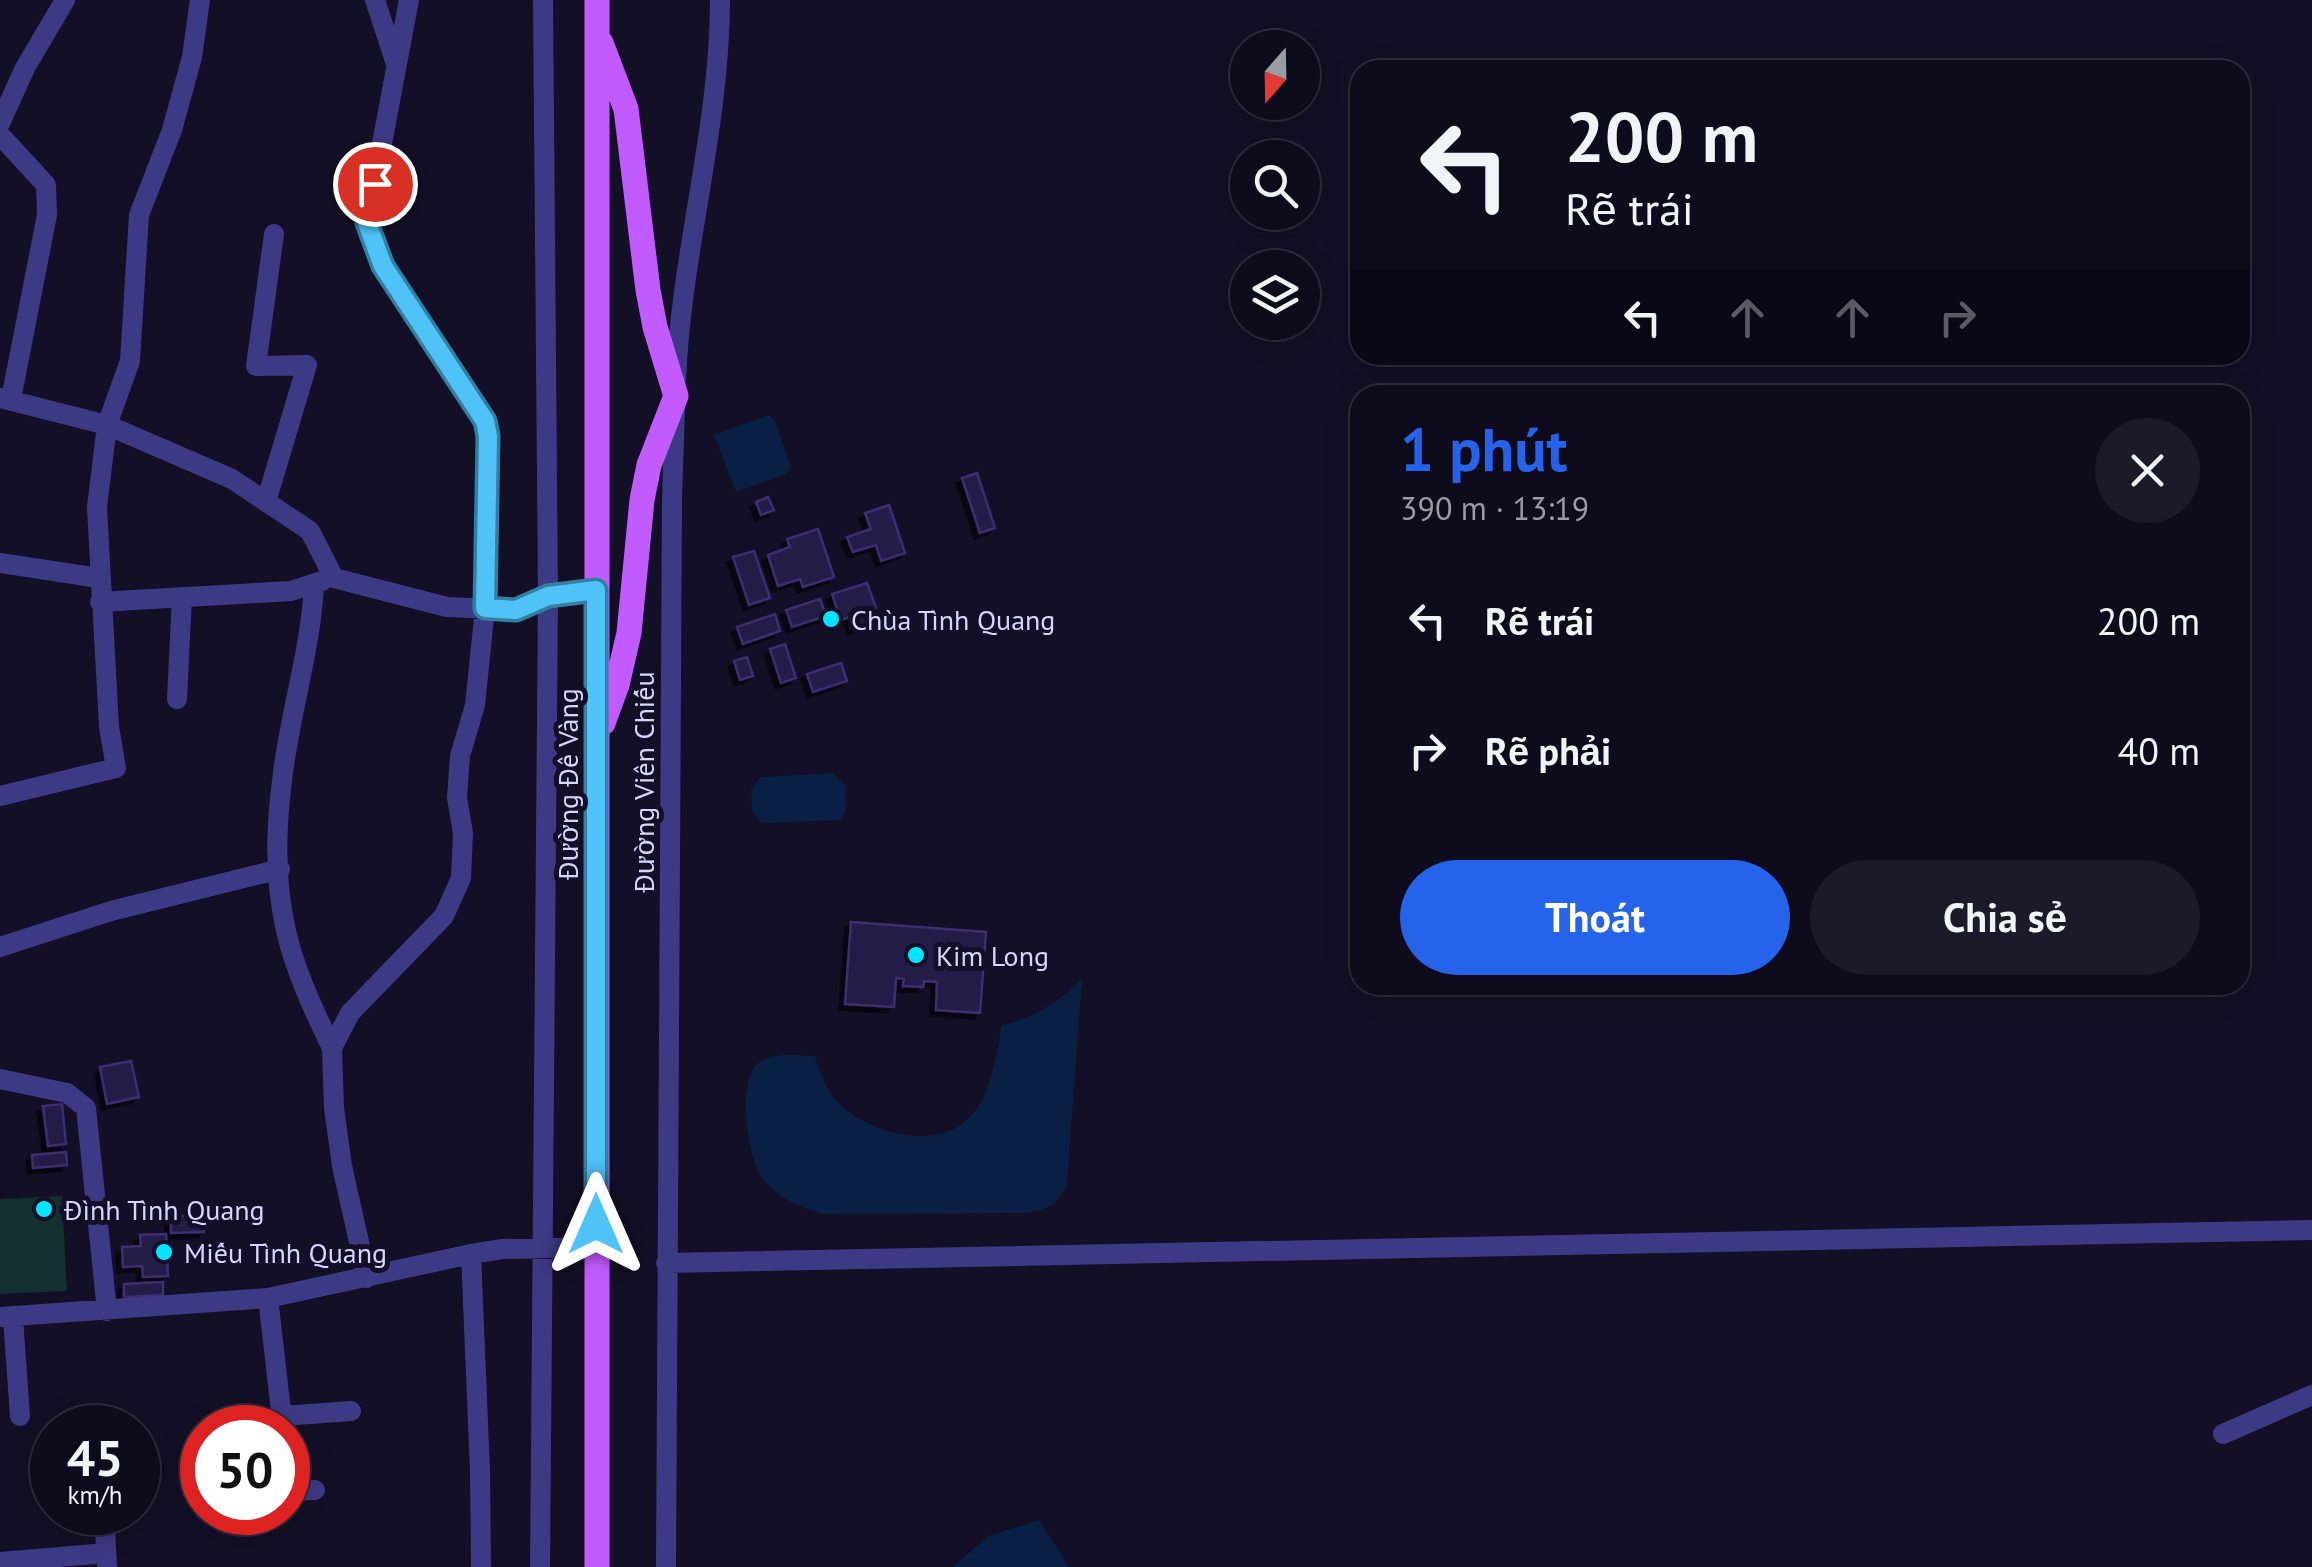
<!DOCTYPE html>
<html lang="vi">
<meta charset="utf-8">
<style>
:root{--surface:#0e0b1c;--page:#1c1929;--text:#f1f3f6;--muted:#9b9ba3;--line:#2e2b3b;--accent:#2563eb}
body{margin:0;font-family:"PT Sans",sans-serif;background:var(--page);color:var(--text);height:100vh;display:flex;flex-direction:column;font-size:38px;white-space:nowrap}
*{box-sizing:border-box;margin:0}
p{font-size:32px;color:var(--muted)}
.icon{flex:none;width:55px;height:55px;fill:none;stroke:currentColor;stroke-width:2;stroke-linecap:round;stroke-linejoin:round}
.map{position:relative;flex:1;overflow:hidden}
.sheet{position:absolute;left:1350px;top:385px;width:900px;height:610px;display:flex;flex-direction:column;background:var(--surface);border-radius:30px;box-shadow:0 5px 25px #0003,0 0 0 2px var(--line)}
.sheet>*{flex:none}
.top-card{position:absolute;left:1350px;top:60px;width:900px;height:305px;border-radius:30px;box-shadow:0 5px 25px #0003,0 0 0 2px var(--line);background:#0e0b1c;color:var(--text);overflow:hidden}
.needle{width:65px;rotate:200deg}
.fabs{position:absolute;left:1230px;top:30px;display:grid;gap:20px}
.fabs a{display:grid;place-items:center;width:90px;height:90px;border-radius:50%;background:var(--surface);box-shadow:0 5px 25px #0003,0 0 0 2px var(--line);font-size:50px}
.speed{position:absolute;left:30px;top:1405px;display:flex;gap:20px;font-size:50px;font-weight:700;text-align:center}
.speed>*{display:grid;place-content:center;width:130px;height:130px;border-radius:50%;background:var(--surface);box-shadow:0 5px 25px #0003,0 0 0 2px var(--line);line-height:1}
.speed small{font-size:25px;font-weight:400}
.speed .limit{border:15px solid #d22;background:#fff;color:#111}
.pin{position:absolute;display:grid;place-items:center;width:85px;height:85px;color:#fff;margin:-42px;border:5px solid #fff;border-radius:50%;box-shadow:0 2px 10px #0007}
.me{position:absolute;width:110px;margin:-55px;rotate:0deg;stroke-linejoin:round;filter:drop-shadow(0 0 8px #0008)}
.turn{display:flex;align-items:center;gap:35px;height:210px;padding:0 50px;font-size:45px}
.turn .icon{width:130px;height:130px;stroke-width:2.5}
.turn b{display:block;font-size:70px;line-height:85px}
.lanes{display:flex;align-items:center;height:95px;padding:0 50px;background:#0003;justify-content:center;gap:50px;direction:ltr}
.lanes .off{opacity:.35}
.round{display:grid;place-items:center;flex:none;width:105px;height:105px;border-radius:52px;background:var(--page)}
.head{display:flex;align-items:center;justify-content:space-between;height:170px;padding:0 50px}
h1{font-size:60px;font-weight:800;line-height:75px;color:var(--accent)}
.primary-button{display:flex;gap:20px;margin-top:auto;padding:20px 50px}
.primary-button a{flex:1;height:115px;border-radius:60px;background:var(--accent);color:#fff;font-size:40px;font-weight:800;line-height:115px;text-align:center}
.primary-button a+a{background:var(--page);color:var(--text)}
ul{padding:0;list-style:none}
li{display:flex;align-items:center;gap:30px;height:130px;padding:0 50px}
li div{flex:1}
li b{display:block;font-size:38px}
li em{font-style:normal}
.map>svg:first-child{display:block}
</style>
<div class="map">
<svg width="2312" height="1567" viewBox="0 0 2312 1567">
<defs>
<filter id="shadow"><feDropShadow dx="-5.5" dy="5.5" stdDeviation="0" flood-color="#0009"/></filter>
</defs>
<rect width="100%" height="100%" fill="#130f26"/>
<path fill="#12302f" d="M62,1196L67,1291L0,1294V1199Z"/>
<path fill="#0a1f44" d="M768,415L775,421L791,468L786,474L736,492L714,435Z
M833,773L845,785L846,810L840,820L762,823L752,811L751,789L760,777Z
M1082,979L1067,1184C1058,1205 1048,1209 1027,1213L823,1214C800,1207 778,1199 763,1179C747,1157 735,1078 761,1061C775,1052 800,1056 815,1056C821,1076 828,1096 845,1109C875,1134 937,1150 968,1119C991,1097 996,1055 1002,1025C1036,1017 1057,1003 1082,979Z
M1039,1520L1069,1567H953L988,1536Z"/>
<path fill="#241b47" stroke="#3b2d73" stroke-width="2.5" filter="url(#shadow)" d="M977,473L995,528L980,533L962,478Z
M768,497L774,510L761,515L756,502Z
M889,505L905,553L881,561L876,545L853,552L847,537L871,529L865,513Z
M818,529L834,577L803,587L800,579L778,586L768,555L790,547L787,539Z
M754,551L770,598L749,605L733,557Z
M867,583L876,608L866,612L870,624L854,629L850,617L841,620L832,594Z
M820,599L826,616L792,627L786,610Z
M775,614L780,631L743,644L737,627Z
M785,644L796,678L781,683L770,649Z
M747,657L753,676L740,680L734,661Z
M841,663L847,681L813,692L807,674Z
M851,922L986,932L980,1013L936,1010L937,982L924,981L923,987L903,986L904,979L896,978L894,1007L845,1004Z
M131,1061L139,1097L107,1104L100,1067Z
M62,1104L66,1144L48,1146L43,1106Z
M66,1152L67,1165L33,1168L32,1155Z
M203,1215L204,1232L171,1233V1216Z
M166,1234L168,1276L143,1277L142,1266L123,1267L122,1247L141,1246L140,1235Z
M163,1282V1295L124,1297V1284Z"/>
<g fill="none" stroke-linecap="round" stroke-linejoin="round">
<path stroke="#3d3a85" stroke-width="20" d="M375,0L396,64
M0,123L25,68L65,0
M0,135L46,185L47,215L11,399
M676,380C681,253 720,128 720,0
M0,398L107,425L232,479L310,531L334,578L447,607L517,610L548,596L596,591
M266,502L307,365L256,366L274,234
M0,563L99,578
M314,584C311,651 289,715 282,781C276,827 275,880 285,926C294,969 313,1009 332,1048
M100,602L291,591L322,581
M177,699L182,597
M0,796L116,768L109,727L97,507L107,425L130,361L139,215L172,130L192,57L200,0
M0,947L111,911L280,869
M0,1079L67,1093L86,1108L107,1311
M471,1254L480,1471L481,1567
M666,1263L2312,1230
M367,1278L342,1166L334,1108L332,1048L350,1013L444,916L461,878L463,833L457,798L460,756L475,705L485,608L489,436L485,421L383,266L367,223L409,0
M268,1298L283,1428
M0,1317L268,1298L471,1254L503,1249L597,1247
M13,1318L20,1416
M282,1416L351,1411
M2223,1434L2312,1395
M288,1491L315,1490
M104,1512L107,1565
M0,1562L106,1553
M540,1567L548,596L543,0
M666,1567L672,499L675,409"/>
<path stroke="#c25bff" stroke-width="25" d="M601,43L626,109L648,290L655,327L676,396L649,465L642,500L629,633L617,685L603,723
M597,1567V0"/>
</g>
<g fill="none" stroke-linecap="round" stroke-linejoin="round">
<g stroke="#337fa1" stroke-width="25">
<path id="route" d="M375,184L367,223L383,266L485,421L488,436L485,608L516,610L548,596L596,590V1224"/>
</g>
<use href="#route" stroke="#4fc3f7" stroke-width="18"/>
</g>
<g fill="#00e5ff" stroke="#130f26" stroke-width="4">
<circle cx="831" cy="619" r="10"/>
<circle cx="916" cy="955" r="10"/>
<circle cx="44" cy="1209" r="10"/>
<circle cx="164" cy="1252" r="10"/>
</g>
<g text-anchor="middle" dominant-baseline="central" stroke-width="10" stroke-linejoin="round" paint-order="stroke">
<g font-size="28" fill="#d9d4ff" stroke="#130f26" text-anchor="start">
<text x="851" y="619">Chùa Tình Quang</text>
<text x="936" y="955">Kim Long</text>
<text x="64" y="1209">Đình Tình Quang</text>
<text x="184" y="1252">Miếu Tình Quang</text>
</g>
<g font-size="28" fill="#d9d4ff" stroke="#130f26">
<text transform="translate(643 782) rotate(-90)">Đường Viên Chiếu</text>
<text transform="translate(567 784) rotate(-90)">Đường Đê Vàng</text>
</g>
</g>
</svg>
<div class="fabs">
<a><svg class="needle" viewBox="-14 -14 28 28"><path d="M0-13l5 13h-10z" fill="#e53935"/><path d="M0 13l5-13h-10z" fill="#9b9ba3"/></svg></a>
<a><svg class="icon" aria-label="search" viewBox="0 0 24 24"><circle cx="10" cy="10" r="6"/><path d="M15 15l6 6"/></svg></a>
<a><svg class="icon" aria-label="layers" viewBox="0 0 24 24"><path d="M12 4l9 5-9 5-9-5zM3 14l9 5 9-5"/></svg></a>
</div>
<div class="speed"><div>45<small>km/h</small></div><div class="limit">50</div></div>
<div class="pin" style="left:375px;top:184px;background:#d93025"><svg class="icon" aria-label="arrive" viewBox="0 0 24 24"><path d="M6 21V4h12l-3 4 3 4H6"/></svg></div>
<svg class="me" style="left:596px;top:1224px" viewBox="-20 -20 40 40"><path d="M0-17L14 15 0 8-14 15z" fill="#4fc3f7" stroke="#fff" stroke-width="4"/></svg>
<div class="top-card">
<div class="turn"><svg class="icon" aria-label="left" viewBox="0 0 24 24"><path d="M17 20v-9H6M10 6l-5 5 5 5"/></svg><div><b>200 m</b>Rẽ trái</div></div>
<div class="lanes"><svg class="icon" aria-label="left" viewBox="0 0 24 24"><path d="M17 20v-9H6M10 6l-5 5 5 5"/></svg><svg class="icon off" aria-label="ahead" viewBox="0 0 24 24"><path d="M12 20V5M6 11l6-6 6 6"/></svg><svg class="icon off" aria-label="ahead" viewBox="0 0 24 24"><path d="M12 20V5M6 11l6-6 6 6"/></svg><svg class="icon off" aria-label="right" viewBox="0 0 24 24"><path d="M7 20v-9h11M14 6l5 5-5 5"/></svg></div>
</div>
<section class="sheet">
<div class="head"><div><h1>1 phút</h1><p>390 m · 13:19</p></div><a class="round"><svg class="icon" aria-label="close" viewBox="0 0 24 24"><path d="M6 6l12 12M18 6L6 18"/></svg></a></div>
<ul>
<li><svg class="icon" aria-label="left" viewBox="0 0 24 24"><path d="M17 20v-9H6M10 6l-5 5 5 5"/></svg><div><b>Rẽ trái</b></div><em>200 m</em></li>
<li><svg class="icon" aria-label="right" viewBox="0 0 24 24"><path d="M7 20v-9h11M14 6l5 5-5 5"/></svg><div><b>Rẽ phải</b></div><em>40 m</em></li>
</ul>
<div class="primary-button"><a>Thoát</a><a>Chia sẻ</a></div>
</section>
</div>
